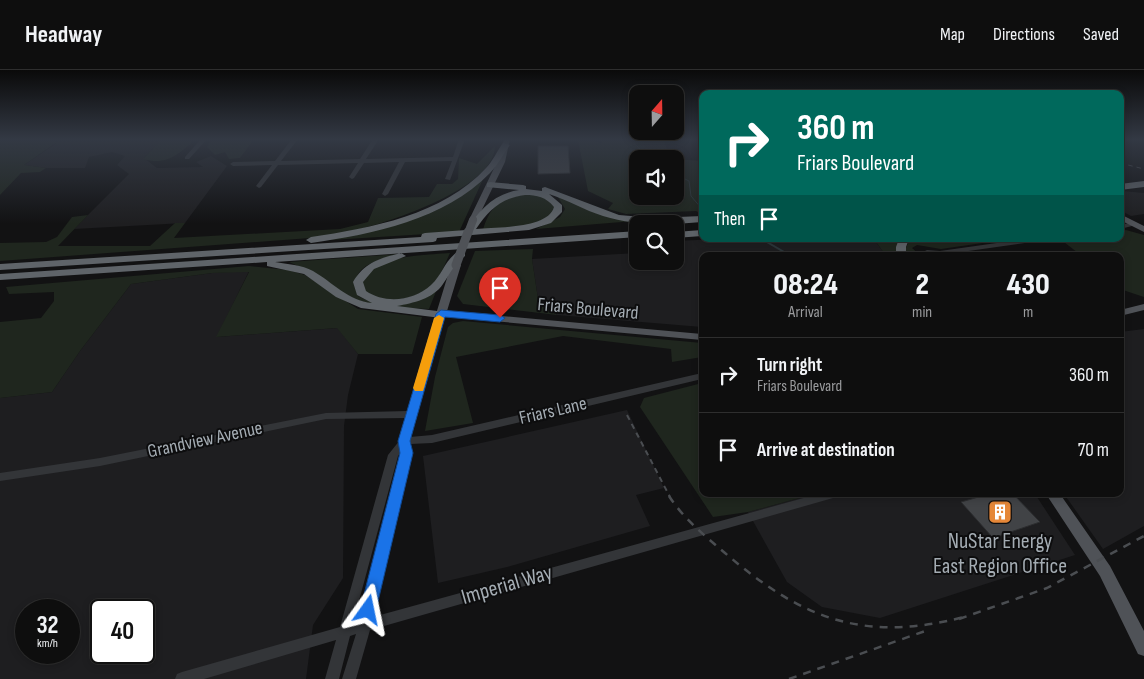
<!DOCTYPE html>
<style>
:root{--surface:#0e0e0e;--page:#1c1c1c;--text:#f1f3f6;--muted:#9b9c9e;--line:#2e2e2e}
body{margin:0;font-family:"Sofia Sans Condensed",sans-serif;background:var(--page);color:var(--text);height:100vh;display:flex;flex-direction:column;font-size:19px;white-space:nowrap}
*{box-sizing:border-box;margin:0}
p{font-size:16px;color:var(--muted)}
.icon{flex:none;width:28px;height:28px;fill:none;stroke:currentColor;stroke-width:2;stroke-linecap:round;stroke-linejoin:round}
.map{position:relative;flex:1;overflow:hidden}
.drawer{position:absolute;left:699px;top:182px;width:425px;height:245px;display:flex;flex-direction:column;background:var(--surface);border-radius:10px;box-shadow:0 2px 8px #0003,0 0 0 1px var(--line)}
.drawer>*{flex:none}
.banner{position:absolute;left:699px;top:20px;width:425px;height:152px;border-radius:10px;box-shadow:0 2px 8px #0003,0 0 0 1px var(--line);background:#00695c;color:#fff;overflow:hidden}
.needle{width:32px;rotate:20deg}
.fabs{position:absolute;left:629px;top:15px;display:grid;gap:10px}
.fabs a{display:grid;place-items:center;width:55px;height:55px;border-radius:10px;background:var(--surface);box-shadow:0 2px 8px #0003,0 0 0 1px var(--line);font-size:25px}
.speed{position:absolute;left:15px;top:529px;display:flex;gap:10px;font-size:25px;font-weight:700;text-align:center}
.speed>*{display:grid;place-content:center;width:65px;height:65px;border-radius:50%;background:var(--surface);box-shadow:0 2px 8px #0003,0 0 0 1px var(--line);line-height:1}
.speed small{font-size:12px;font-weight:400}
.speed .limit{border:2px solid #111;border-radius:8px;background:#fff;color:#111}
.pin{position:absolute;display:grid;place-items:center;width:42px;height:42px;color:#fff;margin:-51px -21px;border-radius:50% 50% 50% 0;rotate:-45deg;box-shadow:0 0 5px #0007}
.pin .icon{rotate:45deg}
.me{position:absolute;width:55px;margin:-28px;rotate:12deg;stroke-linejoin:round;filter:drop-shadow(0 0 4px #0008)}
.turn{display:flex;align-items:center;gap:18px;height:105px;padding:0 15px;font-size:22px}
.turn .icon{width:65px;height:65px;stroke-width:2.5}
.turn b{display:block;font-size:35px;line-height:42px}
.then{display:flex;align-items:center;height:48px;padding:0 15px;background:#0003;gap:10px;font-size:19px}
.eta{display:flex;justify-content:space-evenly;align-items:center;height:85px;text-align:center}
.eta b{font-size:30px;font-weight:800;line-height:35px}
ul{padding:0;list-style:none}
li{display:flex;align-items:center;gap:15px;height:75px;padding:0 15px;border-top:1px solid var(--line)}
li div{flex:1}
li b{display:block;font-size:19px}
li em{font-style:normal}
header{display:flex;align-items:center;gap:30px;box-sizing:border-box;height:70px;padding:0 25px;background:var(--surface);border-bottom:1px solid var(--line)}
header strong{font-size:24px}
nav{display:flex;gap:28px;margin-inline-start:auto;font-size:18px}
.map>svg:first-child{display:block}
</style>
<header>
<strong>Headway</strong>
<nav><a>Map</a><a>Directions</a><a>Saved</a></nav>
</header>
<div class="map">
<svg width="1144" height="609" viewBox="0 0 1144 609">
<rect width="100%" height="100%" fill="#121213"/>
<path fill="#1e1e20" fill-rule="evenodd" d="M56,69H162L144,88L157,98L203,97L196,92L211,86L227,96L185,153L74,159L129,104L117,95L125,86L112,82L89,87L85,98H46L24,95L57,73L53,71Z
M1123,121L1144,123V144L1131,146L1120,140V122Z
M718,169H874L886,186H702V257L557,245L538,229L532,189L637,183L638,191H675V171Z
M249,201L217,267L338,258L358,284L348,325L344,356L343,508L313,555L306,609H0V328L52,322L80,281L131,214L212,203ZM26,540H69V582H26ZM101,540H144V582H101Z
M1144,259V456L1103,479L1064,424H1120V262Z
M627,340L664,418L636,425L650,456L507,497L438,513L423,386Z
M814,424H1035L1075,485L880,548L822,537L787,512L748,442Z"/>
<path fill="#1f261e" d="M2,69H56L54,71L57,72L24,95L46,98L40,102L21,103L0,125V70Z
M162,69H196C178,84 168,96 143,89Z
M196,69H254L240,88L229,89L225,82L215,85L207,77L212,69Z
M604,69L664,71L670,87L674,89H638V126H675V89L702,91V125H699L702,144L696,141L626,144L608,139L613,133L588,121L578,70H594L601,73Z
M495,76C495,118 390,152 356,160C341,164 325,166 310,168L0,191V173L46,172L57,167L72,147L88,145L58,176H150L175,153H185L174,168L340,159L368,152L378,128L429,127L437,114H452L458,109L459,88L477,94Z
M484,107L459,162L315,171L433,141Z
M533,124L544,127L557,138C542,160 507,157 483,160C491,132 505,126 533,124Z
M561,126L634,151L536,159L560,147L565,139L558,127Z
M1126,160L1144,165V227L1120,219V186H1082L1060,169H1120V161Z
M874,169H898V186H886Z
M910,169H1010L941,179L917,175L912,178L921,186H907L905,180Z
M533,179L532,189L538,229L557,245L463,234L457,226L475,181Z
M450,183C445,194 441,205 433,214C421,228 392,233 375,228C370,226 366,222 362,220C362,216 362,211 364,208C375,185 428,185 450,183Z
M399,184C376,191 347,196 358,226C393,243 404,232 437,219L429,239C400,238 372,238 346,225C326,215 309,200 289,192Z
M249,196L288,200L305,205L358,239L422,247L412,284H358L337,258L216,267L249,202L212,203L131,214L80,281L52,322L0,328V252L41,248L54,231V222L9,224L6,217Z
M463,251L702,273V287L672,292L671,279L563,266L456,287L473,353L425,361L435,307L448,257L453,253Z
M702,313V424H814L748,442L713,447L640,337L644,328Z"/>
<g fill="none" stroke-linecap="round" stroke-linejoin="round">
<path stroke="#2c373b" stroke-width="1" d="M633,69L635,74L650,89
M675,104L689,111L691,126L702,139"/>
<path stroke="#2c373b" stroke-width="2" d="M762,169L791,186"/>
</g>
<path fill="#414346" stroke="#2c2d2f" d="M538,76H568L570,103L538,104Z
M989,424H1013L1040,452L993,468L961,432Z"/>
<g fill="none" stroke-linecap="round" stroke-linejoin="round">
<path fill="#333538" fill-rule="evenodd" d="M201,69H207L189,89H185V87Z
M292,69H298L281,91L360,89L373,69H379L366,89L453,87L459,69H465L450,110L445,109L452,91L405,92L388,124L385,126L382,124L399,92L364,93L354,108L352,109L349,107L358,93L278,95L261,117L259,118L256,116L272,95L233,96L230,94L233,92L275,91Z
M1134,152L1136,153V155L1120,159V155Z
M1026,169H1042L1039,171L940,185L927,184L923,182L927,180L940,181Z
M438,242H444L445,244L410,367L432,365L702,303V309L432,373L410,374L412,383L373,547L818,424H838L837,427L833,428L370,560L356,609H342L356,564L350,566L339,609H325L336,570L204,609H175L177,604L182,602L340,557L388,385L400,370L406,348L326,349L100,396L0,411V403L100,388L326,343L408,341ZM402,381L360,551L353,553L398,386Z"/>
<path fill="#4f5257" fill-rule="evenodd" d="M504,69H510L505,92L477,150L476,152H470L469,150L497,92Z
M1120,144L1144,156V162L1120,150Z
M456,192L461,195L447,241L702,264V270L437,246L436,244L451,195Z
M1144,234V240L1120,246V240Z
M1046,424H1060L1110,496L1144,561V586L1138,584L1100,506Z"/>
<path fill="#5f6469" fill-rule="evenodd" d="M503,73L510,75C503,84 498,95 490,103C444,150 373,164 311,173L306,170L311,167C371,158 443,145 486,98C493,91 497,81 503,73Z
M1144,111V117L1120,120V114Z
M490,112L523,115L526,116V119L542,121V118L545,117L619,145L654,148L702,146V152C669,155 635,156 603,146C584,140 568,130 549,124L562,135V142L551,153L529,160L437,168L436,171L433,172L0,200V194L421,167L422,164L425,163L466,160C480,140 493,124 519,120L487,117V113ZM525,125C537,125 546,127 554,137C548,159 496,157 476,159C489,140 501,128 525,125Z
M702,160V166L675,168V162Z
M638,161V167L275,192C287,194 302,195 313,201C332,212 349,231 372,233L357,225L353,212C364,193 380,188 401,183L406,186L374,199L363,212L366,221C385,234 414,231 431,215C442,205 444,192 457,182H465V186C454,194 450,204 443,214C433,229 413,233 397,236L445,242L447,244L445,246L441,248L361,238L336,227L304,204L267,196V192L0,210V204Z
M899,169H909L906,177V186H896V177Z"/>
<path stroke="#4a4d51" stroke-width="1" stroke-dasharray="4.5 4" stroke-linecap="butt" d="M1120,93L1144,99"/>
<path stroke="#4a4d51" stroke-width="2" stroke-dasharray="5.5 4.5" stroke-linecap="butt" d="M627,345L670,427"/>
<path stroke="#4a4d51" stroke-width="2.5" stroke-dasharray="8 7" stroke-linecap="butt" d="M669,426C683,448 705,466 725,483C802,549 863,573 964,547
M959,549L1047,518L1144,466
M789,609L928,560"/>
<path stroke="#4f5257" stroke-width="8" d="M468,163L473,150"/>
<path stroke="#4f5257" stroke-width="9" d="M456,195L468,162"/>
</g>
<linearGradient id="sky" x2="0" y2="1"><stop stop-color="#0a0a0a"/><stop offset="0.45" stop-color="#333944"/><stop offset="1" stop-color="#333944" stop-opacity="0"/></linearGradient>
<rect width="1144" height="154" fill="url(#sky)"/>
<path fill="#1a73e8" stroke="#114b97" d="M441,240L500,245L505,248L500,252L445,247L410,371L413,383L376,540L374,546L368,548L363,546L360,540L400,383L398,371L436,244Z"/>
<path fill="#f59e0b" d="M439,245L444,248L424,318L423,321H415L413,318L434,248Z"/>
<defs>
<g id="building-square" transform="scale(1.25)"><rect x="-9" y="-9" width="18" height="18" rx="4" fill="#e58738" stroke="#0d0d0e"/><path d="M-4-6H4V6H1V3H-1V6H-4ZM-2.5-4.3h1.7v1.8h-1.7ZM.8-4.3h1.7v1.8H.8ZM-2.5-1h1.7V.8h-1.7ZM.8-1h1.7V.8H.8Z" fill="#fff"/></g>
</defs>
<g fill-rule="evenodd">
<use href="#building-square" x="1000" y="442"/>
</g>
<g text-anchor="middle" dominant-baseline="central" stroke-width="4" stroke-linejoin="round" paint-order="stroke">
<g font-size="19" fill="#a4acb3" stroke="#0d0d0e">
<text transform="translate(588 239) rotate(5)">Friars Boulevard</text>
<text transform="translate(553 341) rotate(-13)">Friars Lane</text>
<text transform="translate(205 370) rotate(-12)">Grandview Avenue</text>
</g>
<g font-size="22" fill="#a4acb3" stroke="#0d0d0e">
<text x="1000" y="471">NuStar Energy<tspan x="1000" dy="25">East Region Office</tspan></text>
</g>
<g font-size="22" fill="#a4acb3" stroke="#0d0d0e">
<text transform="translate(507 515) rotate(-16)">Imperial Way</text>
</g>
</g>
</svg>
<div class="fabs">
<a><svg class="needle" viewBox="-14 -14 28 28"><path d="M0-13l5 13h-10z" fill="#e53935"/><path d="M0 13l5-13h-10z" fill="#9b9c9e"/></svg></a>
<a><svg class="icon" aria-label="sound" viewBox="0 0 24 24"><path d="M4 9h4l5-4v14l-5-4H4zM17 9q2 3 0 6"/></svg></a>
<a><svg class="icon" aria-label="search" viewBox="0 0 24 24"><circle cx="10" cy="10" r="6"/><path d="M15 15l6 6"/></svg></a>
</div>
<div class="speed"><div>32<small>km/h</small></div><div class="limit">40</div></div>
<div class="pin" style="left:500px;top:248px;background:#d93025"><svg class="icon" aria-label="arrive" viewBox="0 0 24 24"><path d="M6 21V4h12l-3 4 3 4H6"/></svg></div>
<svg class="me" style="left:368px;top:540px" viewBox="-20 -20 40 40"><path d="M0-17L14 15 0 8-14 15z" fill="#1a73e8" stroke="#fff" stroke-width="4"/></svg>
<div class="banner">
<div class="turn"><svg class="icon" aria-label="right" viewBox="0 0 24 24"><path d="M7 20v-9h11M14 6l5 5-5 5"/></svg><div><b>360 m</b>Friars Boulevard</div></div>
<div class="then">Then<svg class="icon" aria-label="arrive" viewBox="0 0 24 24"><path d="M6 21V4h12l-3 4 3 4H6"/></svg></div>
</div>
<section class="drawer">
<div class="eta">
<div><b>08:24</b><p>Arrival</p></div>
<div><b>2</b><p>min</p></div>
<div><b>430</b><p>m</p></div>
</div>
<ul>
<li><svg class="icon" aria-label="right" viewBox="0 0 24 24"><path d="M7 20v-9h11M14 6l5 5-5 5"/></svg><div><b>Turn right</b><p>Friars Boulevard</p></div><em>360 m</em></li>
<li><svg class="icon" aria-label="arrive" viewBox="0 0 24 24"><path d="M6 21V4h12l-3 4 3 4H6"/></svg><div><b>Arrive at destination</b></div><em>70 m</em></li>
</ul>
</section>
</div>
